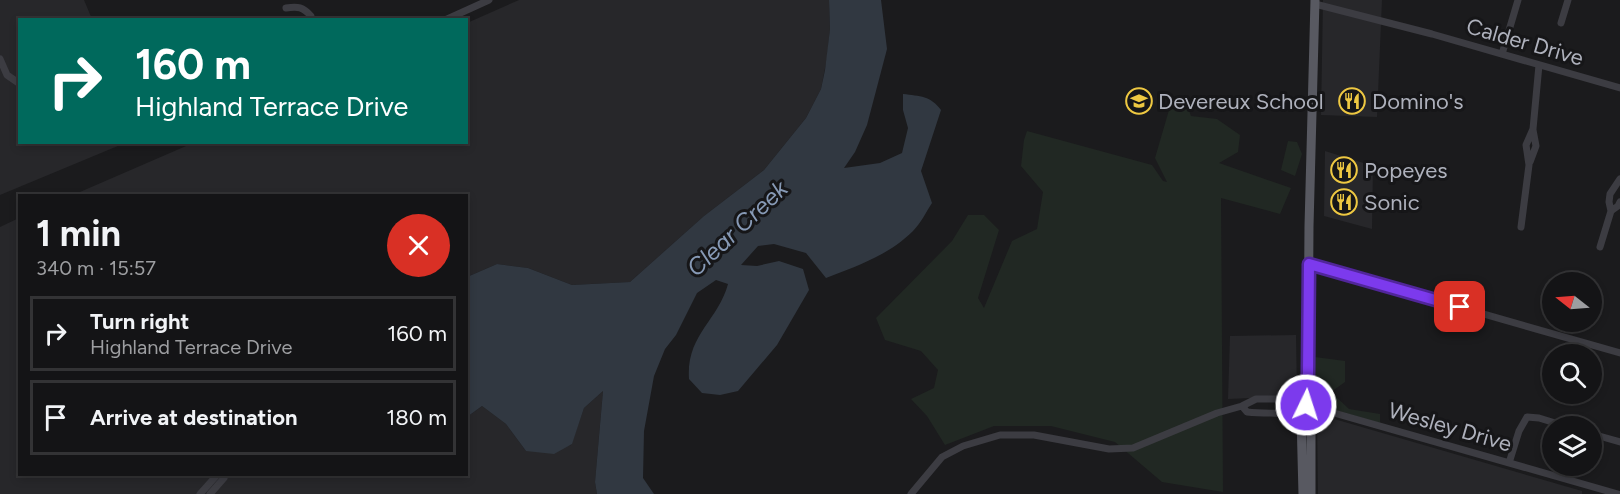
<!DOCTYPE html>
<meta charset="utf-8">
<style>
:root{--surface:#141416;--page:#1d1d1f;--text:#f1f3f6;--muted:#9d9ea1;--line:#333335}
body{margin:0;font-family:Figtree,sans-serif;background:var(--page);color:var(--text);height:100vh;display:flex;flex-direction:column;font-size:22px;white-space:nowrap}
*{box-sizing:border-box;margin:0}
p{font-size:20px;color:var(--muted)}
.icon{flex:none;width:33px;height:33px;fill:none;stroke:currentColor;stroke-width:2;stroke-linecap:round;stroke-linejoin:round}
.map{position:relative;flex:1;overflow:hidden}
.drawer{position:absolute;left:18px;top:194px;width:450px;height:282px;display:flex;flex-direction:column;background:var(--surface);border-radius:0px;box-shadow:0 3px 9px #0003,0 0 0 2px var(--line)}
.drawer>*{flex:none}
.top-card{position:absolute;left:18px;top:18px;width:450px;height:126px;border-radius:0px;box-shadow:0 3px 9px #0003,0 0 0 2px var(--line);background:#00695c;color:#fff;overflow:hidden}
.needle{width:39px;rotate:287deg}
.buttons{position:absolute;left:1542px;top:272px;display:grid;gap:12px}
.buttons a{display:grid;place-items:center;width:60px;height:60px;border-radius:50%;background:var(--surface);box-shadow:0 3px 9px #0003,0 0 0 2px var(--line);font-size:30px}
.pin{position:absolute;display:grid;place-items:center;width:51px;height:51px;color:#fff;margin:-26px;border-radius:12px;box-shadow:0 3px 9px #0006}
.me{position:absolute;width:66px;margin:-33px;rotate:4deg;stroke-linejoin:round;filter:drop-shadow(0 0 4px #0008)}
.turn{display:flex;align-items:center;gap:21px;height:126px;padding:0 18px;font-size:27px}
.turn .icon{width:78px;height:78px;stroke-width:2.5}
.turn b{display:block;font-size:42px;line-height:51px}
.round{display:grid;place-items:center;flex:none;width:63px;height:63px;border-radius:32px;background:var(--page)}
.overview{display:flex;align-items:center;justify-content:space-between;height:102px;padding:0 18px}
h1{font-size:36px;font-weight:700;line-height:45px}
ul{padding:0;list-style:none}
li{display:flex;align-items:center;gap:18px;height:75px;margin:0 12px 9px;padding:0 6px;border:3px solid var(--line);border-radius:0px}
li div{flex:1}
li b{display:block;font-size:22px}
li em{font-style:normal}
.map>svg:first-child{display:block}
</style>
<div class="map">
<svg width="1620" height="494" viewBox="0 0 1620 494">
<rect width="100%" height="100%" fill="#1b1b1d"/>
<path fill="#27272a" d="M0,0H84L92,19L20,20V142L125,143L0,195Z
M519,0H829L830,29L827,58L821,89L806,118L764,170L704,216L630,282L572,285L528,268L497,264L467,277L466,195H73L193,143L466,142L467,23Z
M1323,0H1382L1377,117L1321,115Z
M1325,151L1373,166L1372,229L1324,216Z
M19,218L20,474H466L467,417L482,406L506,424L526,451L571,445L584,408L603,391L595,482L597,494H0V227Z
M1296,335L1297,396L1228,399L1230,336Z
M1317,414L1582,491V494H1318Z"/>
<path fill="#212823" d="M1187,105L1191,116L1217,119L1240,135L1238,152L1219,163L1291,188L1280,214L1221,198L1223,492L1162,482L1115,442L1051,426H994L945,445L927,416L911,399L934,388L938,370L921,351L885,340L876,318L952,241L968,215H984L999,230L978,298L984,308L1012,241L1037,229L1043,192L1021,166L1024,140L1027,131L1152,165L1163,181L1167,182L1155,158L1169,110Z
M1288,141L1297,142L1302,154L1295,176L1281,170Z
M1315,357L1345,361V382L1331,392L1349,409L1380,414V423L1314,404Z"/>
<path fill="#313841" d="M829,0H881L887,49L867,125L855,152L844,168L880,163L902,153L908,128L903,110V94C920,96 931,96 941,110L921,171L932,203C926,212 921,223 913,231C889,255 857,266 826,278L806,253L774,244L758,246L741,265L757,266L779,261L803,269L809,290L777,345L738,391L720,395L702,393L689,379C686,335 718,321 728,284L716,280L697,293L676,335L665,349L654,376L644,431L643,478L654,494H597L595,482L603,391L584,408L572,444L554,454L526,451L506,424L482,406L467,417V277L497,264L528,268L572,285L630,282L704,216L764,170L806,118L821,89L825,70L830,29Z"/>
<g fill="none" stroke-linecap="round" stroke-linejoin="round">
<path stroke="#3c3c42" stroke-width="7" d="M1315,4L1432,34L1620,88
M286,8C298,6 303,7 311,16L310,20
M445,20L489,0
M1561,23L1568,0
M1502,54L1518,0
M0,59L7,75L20,84
M1530,162L1536,146L1533,130
M1611,211L1618,206L1620,202
M1521,227L1529,165L1526,145L1533,129L1539,65
M1600,247L1611,211L1609,202L1610,194L1620,179
M1309,264L1620,353
M1242,406L1247,412C1257,413 1284,414 1293,412C1298,411 1301,406 1306,405L1618,494
M1592,434L1620,442
M1509,463L1519,431L1527,417L1539,418L1565,426
M200,494L217,475
M210,494L224,478
M911,494L942,457L963,446L1000,435H1034L1109,449L1133,448L1217,413L1242,406L1256,399H1296L1302,406"/>
<path stroke="#585961" stroke-width="9" d="M1306,405L1311,418V494
M1303,494L1301,417L1306,405L1308,373L1309,226L1315,0"/>
</g>
<g fill="none" stroke-linecap="round" stroke-linejoin="round">
<g stroke="#51269a" stroke-width="15">
<path id="route" d="M1306,405L1308,373L1309,264L1460,307"/>
</g>
<use href="#route" stroke="#7c3aed" stroke-width="10"/>
</g>
<defs>
<g id="school-ring" transform="scale(1.35)"><circle r="9.5" fill="#161618" stroke="#eec842" stroke-width="1.5"/><path d="M0-5L7-2L0 1L-7-2ZM-4 1L0 2.5L4 1V4Q0 6-4 4Z" fill="#eec842"/></g>
<g id="restaurant-ring" transform="scale(1.35)"><circle r="9.5" fill="#161618" stroke="#eec842" stroke-width="1.5"/><path d="M-5-6h1v4h1v-4h1v4h1v-4h1v5L-1.5 .5V6h-2V.5L-5-1ZM5-6V6H3V1.5H1.5Q1.5-4 5-6Z" fill="#eec842"/></g>
</defs>
<g fill-rule="evenodd">
<use href="#school-ring" x="1139" y="101"/>
<use href="#restaurant-ring" x="1352" y="101"/>
<use href="#restaurant-ring" x="1344" y="170"/>
<use href="#restaurant-ring" x="1344" y="202"/>
</g>
<g text-anchor="middle" dominant-baseline="central" stroke-width="6" stroke-linejoin="round" paint-order="stroke">
<g font-size="22" fill="#aeb1bc" stroke="#161618">
<text transform="translate(1525 42) rotate(16)">Calder Drive</text>
<text transform="translate(1450 427) rotate(16)">Wesley Drive</text>
</g>
<g font-size="22" fill="#aeb1bc" stroke="#161618" text-anchor="start">
<text x="1158" y="101">Devereux School</text>
<text x="1372" y="101">Domino's</text>
<text x="1364" y="170">Popeyes</text>
<text x="1364" y="202">Sonic</text>
</g>
<g font-size="24" font-style="italic" fill="#879ab6" stroke="#161618">
<text transform="translate(737 228) rotate(-43)">Clear Creek</text>
</g>
</g>
</svg>
<div class="buttons">
<a><svg class="needle" viewBox="-14 -14 28 28"><path d="M0-13l5 13h-10z" fill="#e53935"/><path d="M0 13l5-13h-10z" fill="#9d9ea1"/></svg></a>
<a><svg class="icon" aria-label="search" viewBox="0 0 24 24"><circle cx="10" cy="10" r="6"/><path d="M15 15l6 6"/></svg></a>
<a><svg class="icon" aria-label="layers" viewBox="0 0 24 24"><path d="M12 4l9 5-9 5-9-5zM3 14l9 5 9-5"/></svg></a>
</div>
<div class="pin" style="left:1460px;top:307px;background:#d93025"><svg class="icon" aria-label="arrive" viewBox="0 0 24 24"><path d="M6 21V4h12l-3 4 3 4H6"/></svg></div>
<svg class="me" style="left:1306px;top:405px" viewBox="-20 -20 40 40"><circle r="17" fill="#7c3aed" stroke="#fff" stroke-width="3"/><path d="M0-11L8 9 0 5-8 9z" fill="#fff"/></svg>
<div class="top-card">
<div class="turn"><svg class="icon" aria-label="right" viewBox="0 0 24 24"><path d="M7 20v-9h11M14 6l5 5-5 5"/></svg><div><b>160 m</b>Highland Terrace Drive</div></div>
</div>
<section class="drawer">
<div class="overview"><div><h1>1 min</h1><p>340 m · 15:57</p></div><a class="round" style="background:#d93025;color:#fff"><svg class="icon" aria-label="close" viewBox="0 0 24 24"><path d="M6 6l12 12M18 6L6 18"/></svg></a></div>
<ul>
<li><svg class="icon" aria-label="right" viewBox="0 0 24 24"><path d="M7 20v-9h11M14 6l5 5-5 5"/></svg><div><b>Turn right</b><p>Highland Terrace Drive</p></div><em>160 m</em></li>
<li><svg class="icon" aria-label="arrive" viewBox="0 0 24 24"><path d="M6 21V4h12l-3 4 3 4H6"/></svg><div><b>Arrive at destination</b></div><em>180 m</em></li>
</ul>
</section>
</div>
